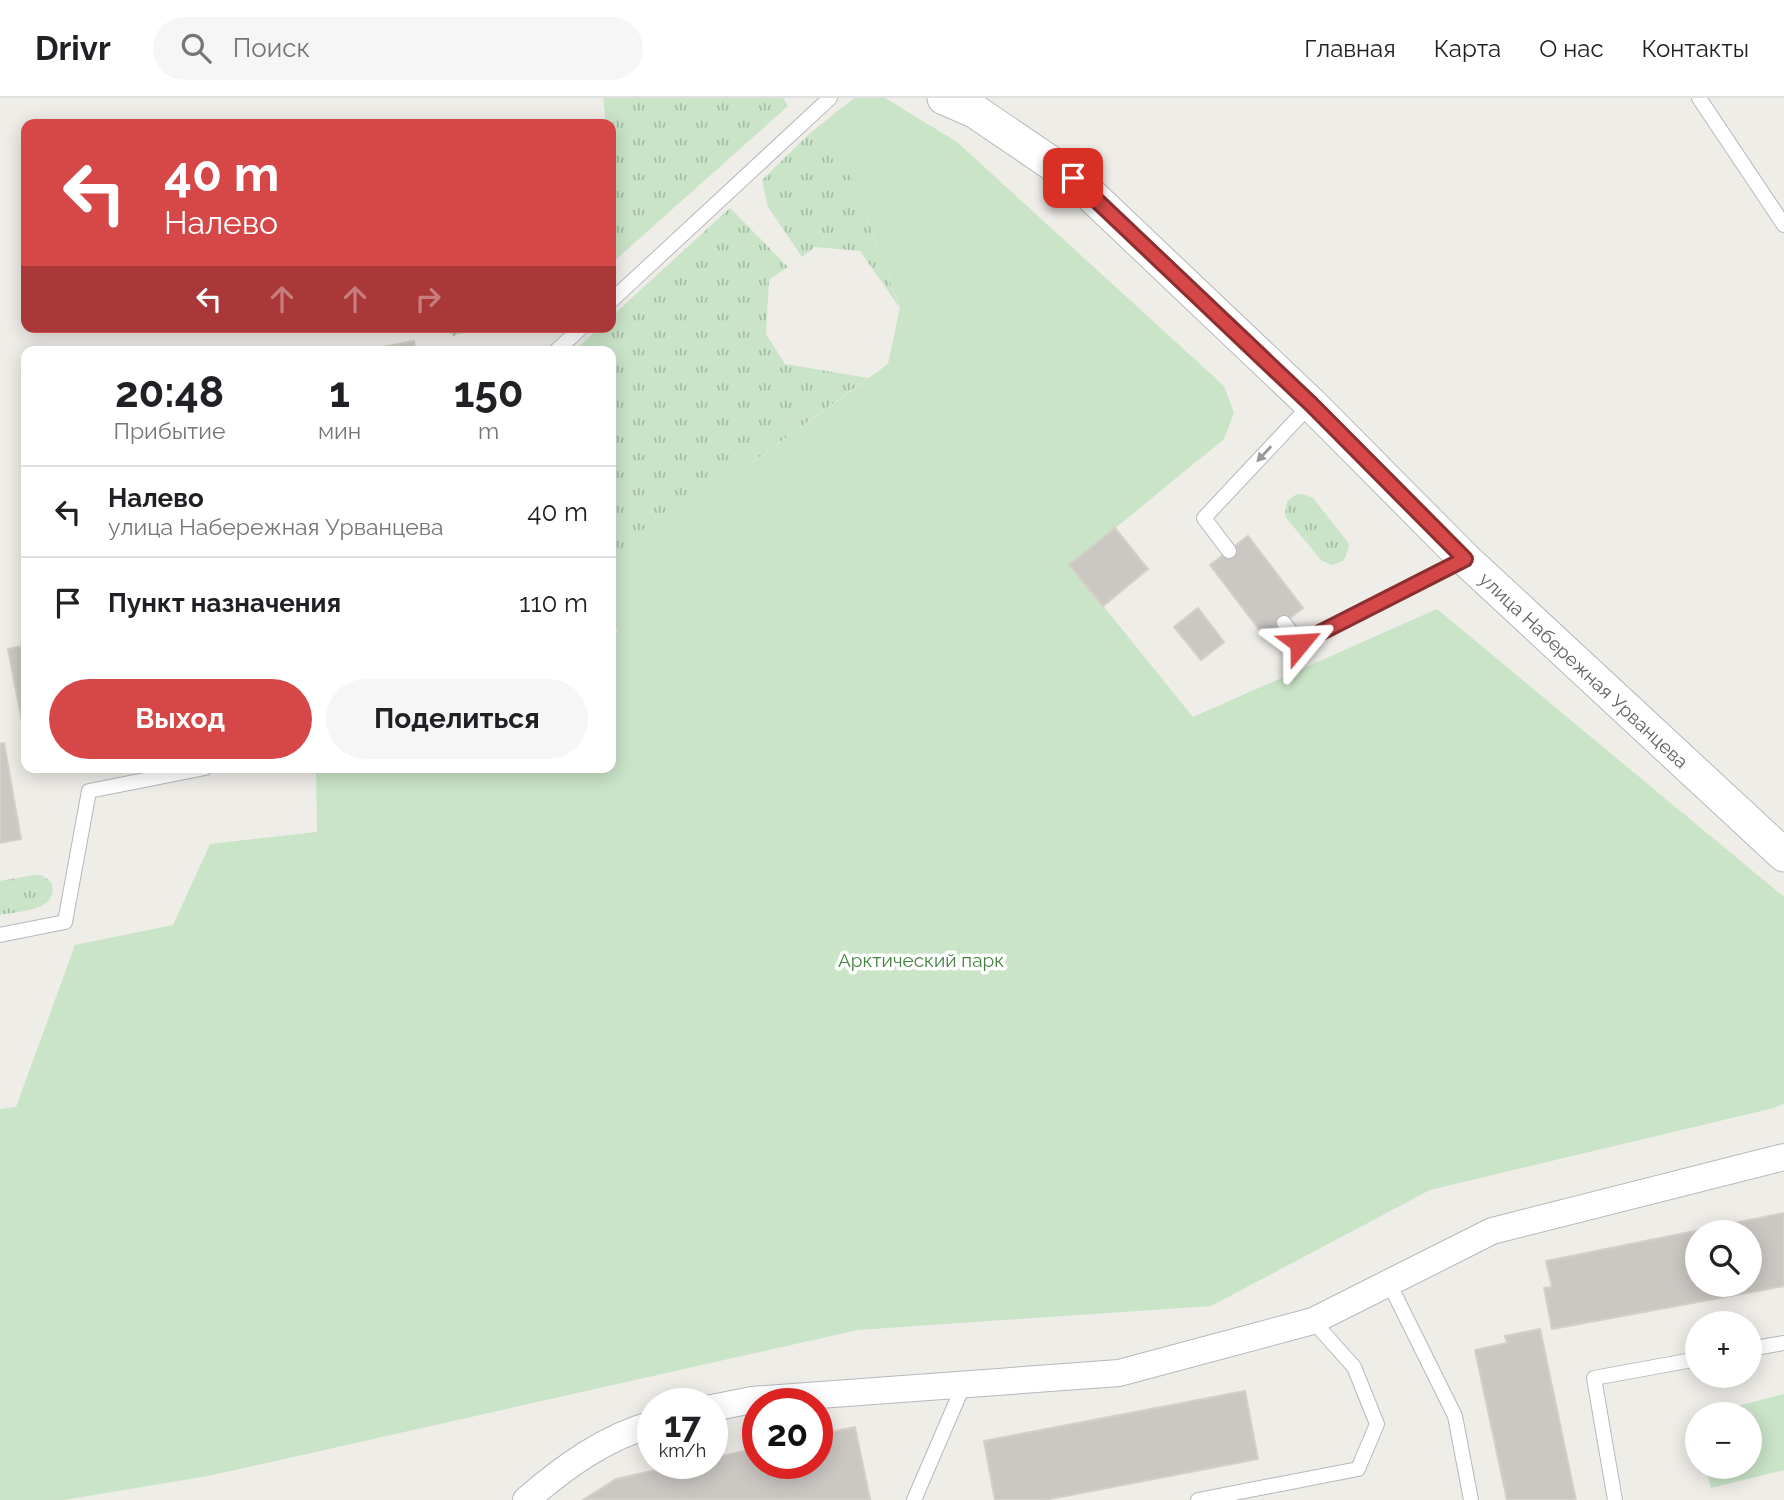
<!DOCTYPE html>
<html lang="ru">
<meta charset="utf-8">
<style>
:root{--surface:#fff;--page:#f6f6f6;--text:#202124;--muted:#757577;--line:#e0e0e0;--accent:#d64748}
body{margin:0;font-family:Raleway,sans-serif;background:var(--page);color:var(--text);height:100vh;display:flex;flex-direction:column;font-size:26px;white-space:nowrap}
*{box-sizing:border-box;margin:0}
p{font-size:23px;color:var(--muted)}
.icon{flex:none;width:38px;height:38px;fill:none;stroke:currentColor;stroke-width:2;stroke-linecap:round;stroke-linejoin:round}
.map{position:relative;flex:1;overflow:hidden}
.side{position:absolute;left:21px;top:248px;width:595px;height:427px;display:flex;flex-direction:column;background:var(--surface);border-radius:14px;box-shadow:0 4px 18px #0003}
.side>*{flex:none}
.guide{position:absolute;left:21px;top:21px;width:595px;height:214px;border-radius:14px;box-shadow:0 4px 18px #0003;background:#d64748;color:#fff;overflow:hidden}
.fabs{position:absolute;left:1685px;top:1122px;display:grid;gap:14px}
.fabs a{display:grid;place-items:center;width:77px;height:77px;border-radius:50%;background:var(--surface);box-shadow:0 4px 18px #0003;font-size:35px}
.speed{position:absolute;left:637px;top:1290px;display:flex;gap:14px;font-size:35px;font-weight:700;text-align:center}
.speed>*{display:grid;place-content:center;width:91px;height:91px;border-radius:50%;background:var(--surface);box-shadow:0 4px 18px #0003;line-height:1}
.speed small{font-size:18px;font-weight:400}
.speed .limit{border:10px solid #d22;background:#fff;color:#111}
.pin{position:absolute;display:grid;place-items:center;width:60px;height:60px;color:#fff;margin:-30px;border-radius:14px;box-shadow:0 4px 10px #0006}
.me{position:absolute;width:77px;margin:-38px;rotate:63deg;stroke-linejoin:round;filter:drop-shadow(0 0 5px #0008)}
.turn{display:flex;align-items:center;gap:24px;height:147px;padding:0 28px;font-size:32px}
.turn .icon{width:91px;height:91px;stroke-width:2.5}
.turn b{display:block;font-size:49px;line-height:60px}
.lanes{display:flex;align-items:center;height:66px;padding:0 28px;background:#0003;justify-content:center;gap:35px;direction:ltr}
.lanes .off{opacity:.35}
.eta{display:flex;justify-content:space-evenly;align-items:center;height:119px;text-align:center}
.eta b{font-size:42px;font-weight:700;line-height:49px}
.primary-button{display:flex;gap:14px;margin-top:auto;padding:14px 28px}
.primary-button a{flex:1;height:80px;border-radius:42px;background:var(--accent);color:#fff;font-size:28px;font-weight:700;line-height:80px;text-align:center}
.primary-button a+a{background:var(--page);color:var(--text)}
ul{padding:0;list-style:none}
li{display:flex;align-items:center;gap:21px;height:91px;padding:0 28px;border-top:2px solid var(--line)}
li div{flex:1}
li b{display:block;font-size:26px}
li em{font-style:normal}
header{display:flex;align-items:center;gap:42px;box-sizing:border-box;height:98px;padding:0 35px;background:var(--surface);border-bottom:2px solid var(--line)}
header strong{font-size:33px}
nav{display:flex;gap:38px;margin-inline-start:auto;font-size:24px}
.search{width:490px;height:63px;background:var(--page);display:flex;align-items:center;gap:18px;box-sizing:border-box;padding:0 24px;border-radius:38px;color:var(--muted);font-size:26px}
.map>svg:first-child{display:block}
</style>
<header>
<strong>Drivr</strong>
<div class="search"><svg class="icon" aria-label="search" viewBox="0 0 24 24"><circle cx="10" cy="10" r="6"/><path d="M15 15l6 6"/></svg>Поиск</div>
<nav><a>Главная</a><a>Карта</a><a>О нас</a><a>Контакты</a></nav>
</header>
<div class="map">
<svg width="1784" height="1402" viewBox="0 0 1784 1402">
<defs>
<pattern id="grass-tufts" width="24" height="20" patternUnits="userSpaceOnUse" patternTransform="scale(1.75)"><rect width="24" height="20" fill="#cae4c8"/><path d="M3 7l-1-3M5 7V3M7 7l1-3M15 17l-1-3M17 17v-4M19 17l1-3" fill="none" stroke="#a7bca6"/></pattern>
</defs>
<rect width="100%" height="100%" fill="#efede8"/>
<path fill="url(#grass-tufts)" d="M603,0H783L788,8L611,166V111L616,110L611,63V26H606Z
M809,36L852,80L900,210L860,153L815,149L802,159L768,109L762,82Z
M730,110L788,169L769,182L766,236L785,266L868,280L611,467V254H573L600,229H611V219Z
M443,229H487L453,238Z
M1297,396H1302L1313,400L1347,443L1349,448L1346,458L1343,463L1332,467L1322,463L1287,421L1285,416L1287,403Z
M34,777H41L51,784C61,813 20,813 0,817V783Z"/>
<path fill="#cae4c8" d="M854,0H885L957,44L1224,288L1234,315L1224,341L1070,467L1193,619L1437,511L1784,799V1005L1774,1010L1430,1092L1211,1208L858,1232L208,1378L64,1402H0V1011L16,1009L75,847L173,827L210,746L317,734L316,670H611V535L617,534L611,493V467L888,266L900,209L852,80L809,36Z
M1784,1296V1372L1711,1390L1705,1369L1750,1368V1316H1707Z"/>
<path fill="#cbc8c4" stroke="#d4cfc7" stroke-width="2" fill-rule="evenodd" d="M414,243L416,254H384L383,249Z
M1115,430L1148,471L1103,508L1069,467Z
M1248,438L1303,510L1265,539L1210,467Z
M1198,510L1224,544L1201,562L1174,529Z
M26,547V644L8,551Z
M4,645L21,741L0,745V646Z
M1784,1115V1188L1552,1231L1544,1190L1552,1189L1546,1163ZM1698,1134H1750V1186H1698Z
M1540,1231L1576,1402H1507L1475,1252L1507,1245L1505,1238Z
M1245,1293L1258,1361L1045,1402H995L984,1343Z
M855,1329L870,1401L583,1402L616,1381L688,1365H712V1360L758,1350V1365H817V1337Z"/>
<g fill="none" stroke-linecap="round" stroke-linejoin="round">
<g stroke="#b5b8bb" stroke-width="16">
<path id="service" d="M1699,0L1784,127
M611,203L830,0
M555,254L582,229
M1229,453L1204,420L1311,306
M1284,525L1300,545L1465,461
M0,837L65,824L89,693L205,670
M1389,1185L1455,1318L1471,1402
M1750,1251L1784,1245
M914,1402L964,1286
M1198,1402L1358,1371L1377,1326L1354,1269L1313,1223
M1615,1402L1594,1280L1698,1261"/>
</g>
<g stroke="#b5b8bb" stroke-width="28">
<path id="minor" d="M712,1310L752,1302L1119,1275L1313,1223L1492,1133L1784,1059
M526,1402C563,1370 605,1339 653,1326"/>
</g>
<g stroke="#b5b8bb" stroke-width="35">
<path id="tertiary" d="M944,0L976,14L1073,80L1311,306L1465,461L1784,757"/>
</g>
<use href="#service" stroke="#fff" stroke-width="14"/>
<use href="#minor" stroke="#fff" stroke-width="26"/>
<use href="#tertiary" stroke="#fff" stroke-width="33"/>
</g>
<defs><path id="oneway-solid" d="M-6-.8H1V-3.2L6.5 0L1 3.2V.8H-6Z" transform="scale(1.75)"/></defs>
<use fill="#979a9c" href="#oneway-solid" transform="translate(1264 356) rotate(133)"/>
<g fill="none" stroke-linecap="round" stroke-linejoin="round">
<g stroke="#8b2e2f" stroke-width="18">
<path id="route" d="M1073,80L1311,306L1465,461L1300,545"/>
</g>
<use href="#route" stroke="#d64748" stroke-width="12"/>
</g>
<g text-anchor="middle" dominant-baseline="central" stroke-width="7" stroke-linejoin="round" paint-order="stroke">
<g font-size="19" fill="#5f6366" stroke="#fff">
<text transform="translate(1584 572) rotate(43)">улица Набережная Урванцева</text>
</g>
<g font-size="19" fill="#438441" stroke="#fff">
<text x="921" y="862">Арктический парк</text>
</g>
</g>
</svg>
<div class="fabs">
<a><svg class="icon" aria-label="search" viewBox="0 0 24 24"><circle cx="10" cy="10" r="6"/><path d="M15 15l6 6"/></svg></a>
<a>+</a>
<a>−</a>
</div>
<div class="speed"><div>17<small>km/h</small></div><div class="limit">20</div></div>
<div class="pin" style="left:1073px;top:80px;background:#d93025"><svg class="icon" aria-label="arrive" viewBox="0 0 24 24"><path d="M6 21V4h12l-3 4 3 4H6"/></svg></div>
<svg class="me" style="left:1300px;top:545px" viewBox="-20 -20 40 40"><path d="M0-17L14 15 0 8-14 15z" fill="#d64748" stroke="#fff" stroke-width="4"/></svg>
<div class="guide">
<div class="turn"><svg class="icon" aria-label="left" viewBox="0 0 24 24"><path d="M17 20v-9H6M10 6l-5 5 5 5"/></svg><div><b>40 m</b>Налево</div></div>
<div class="lanes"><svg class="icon" aria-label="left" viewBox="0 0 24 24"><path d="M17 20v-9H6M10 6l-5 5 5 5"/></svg><svg class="icon off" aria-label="ahead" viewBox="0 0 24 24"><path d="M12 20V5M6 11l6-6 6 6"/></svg><svg class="icon off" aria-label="ahead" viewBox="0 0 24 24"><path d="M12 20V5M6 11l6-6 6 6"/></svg><svg class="icon off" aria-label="right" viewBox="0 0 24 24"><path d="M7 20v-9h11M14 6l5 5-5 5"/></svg></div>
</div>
<section class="side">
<div class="eta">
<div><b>20:48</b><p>Прибытие</p></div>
<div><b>1</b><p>мин</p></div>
<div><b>150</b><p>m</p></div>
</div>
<ul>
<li><svg class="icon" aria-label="left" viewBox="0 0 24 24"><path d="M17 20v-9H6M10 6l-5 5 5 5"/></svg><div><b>Налево</b><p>улица Набережная Урванцева</p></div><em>40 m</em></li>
<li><svg class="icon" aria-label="arrive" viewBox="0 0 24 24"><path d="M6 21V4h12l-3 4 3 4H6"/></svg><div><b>Пункт назначения</b></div><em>110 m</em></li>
</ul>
<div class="primary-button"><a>Выход</a><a>Поделиться</a></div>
</section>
</div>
